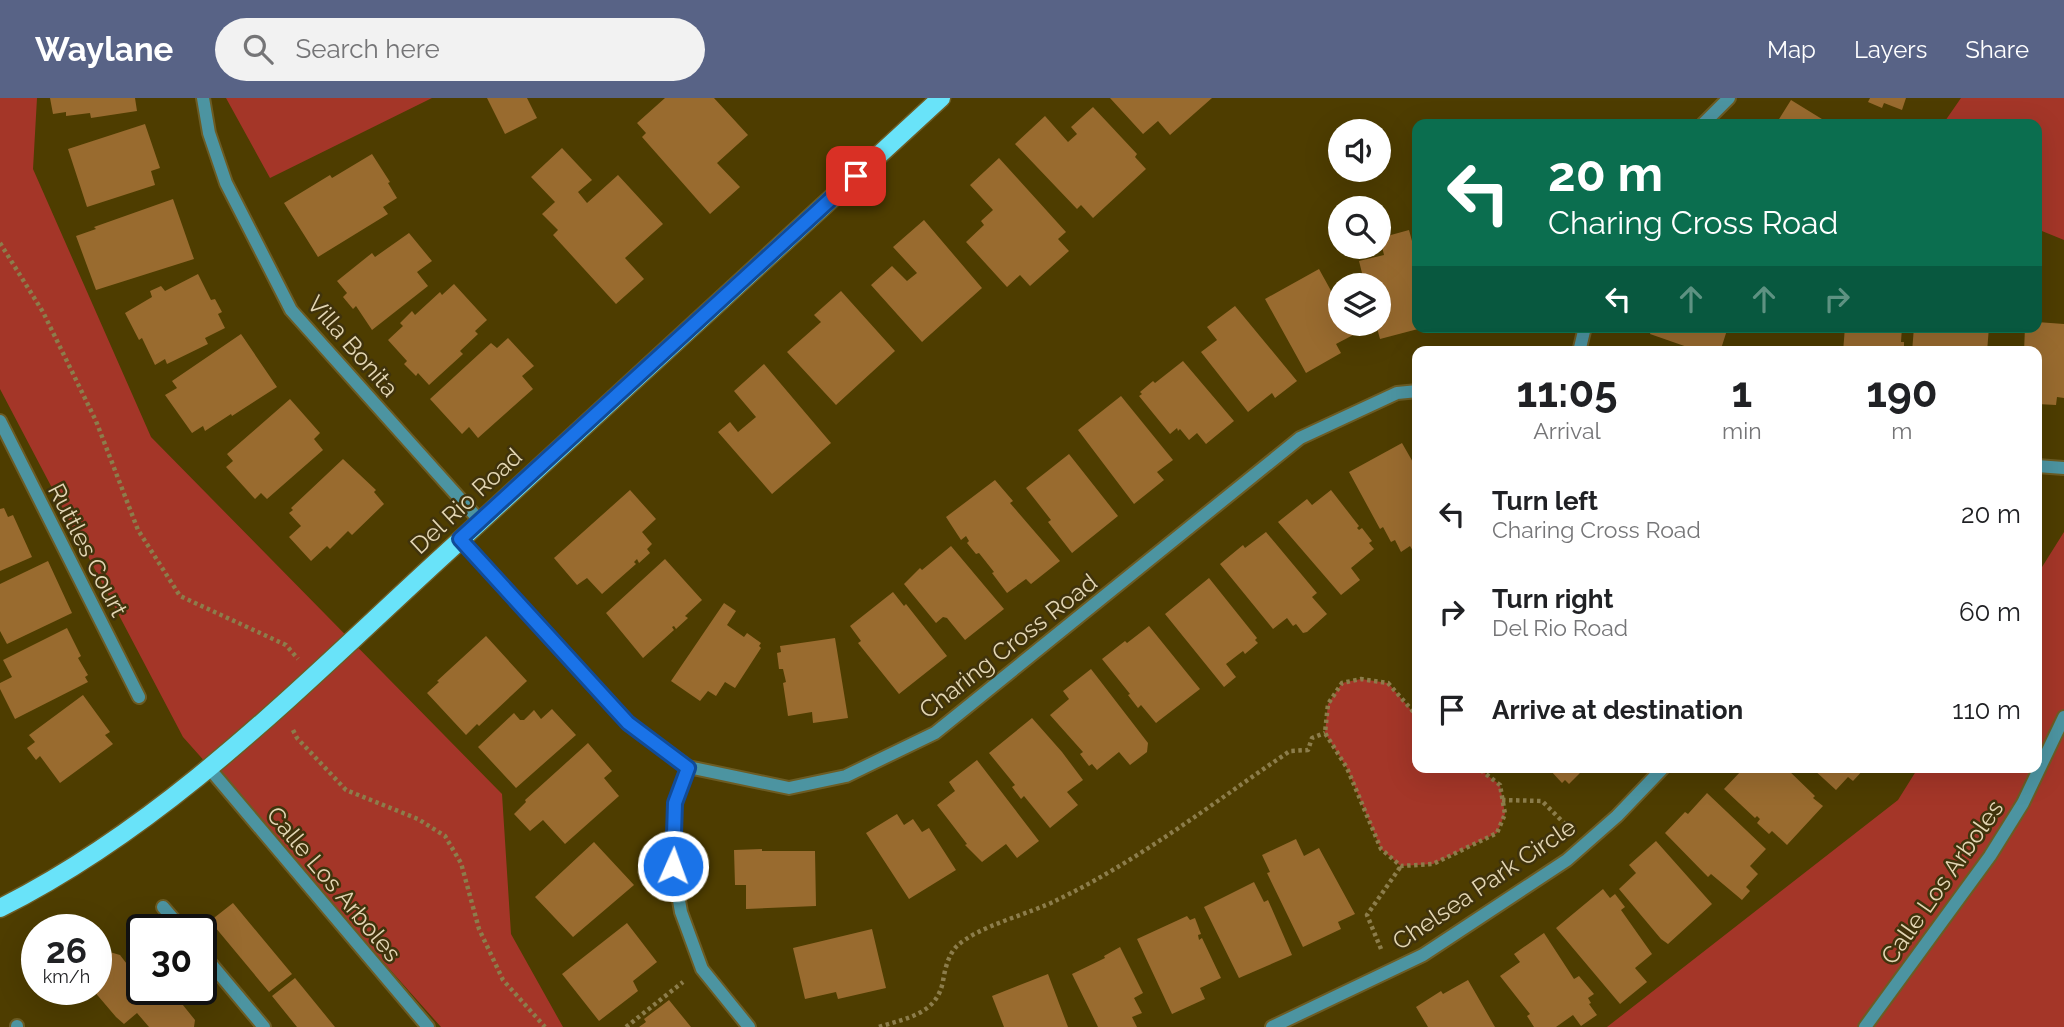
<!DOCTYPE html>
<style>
:root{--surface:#fff;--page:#f2f2f2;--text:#202124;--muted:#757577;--accent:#586386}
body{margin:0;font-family:Raleway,sans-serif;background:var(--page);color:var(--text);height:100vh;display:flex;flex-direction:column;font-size:26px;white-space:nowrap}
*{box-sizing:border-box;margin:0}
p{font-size:23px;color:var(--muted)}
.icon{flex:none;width:38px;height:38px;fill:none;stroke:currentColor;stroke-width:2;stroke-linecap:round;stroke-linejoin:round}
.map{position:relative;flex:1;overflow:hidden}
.drawer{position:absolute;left:1412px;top:248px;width:630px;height:427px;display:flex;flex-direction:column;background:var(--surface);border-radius:14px;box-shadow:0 7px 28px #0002}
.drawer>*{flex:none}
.top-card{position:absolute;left:1412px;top:21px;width:630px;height:214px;border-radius:14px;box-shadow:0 7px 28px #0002;background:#0b6e4f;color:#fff;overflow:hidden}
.buttons{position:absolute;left:1328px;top:21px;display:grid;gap:14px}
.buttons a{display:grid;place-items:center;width:63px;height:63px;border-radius:50%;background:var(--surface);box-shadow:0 7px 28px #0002;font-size:35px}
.speed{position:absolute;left:21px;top:816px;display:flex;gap:14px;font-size:35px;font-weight:700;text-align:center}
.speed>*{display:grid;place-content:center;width:91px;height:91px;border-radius:50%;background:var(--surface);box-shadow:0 7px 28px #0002;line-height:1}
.speed small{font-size:18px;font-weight:400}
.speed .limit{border:4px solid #111;border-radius:10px;background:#fff;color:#111}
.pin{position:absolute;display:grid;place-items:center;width:60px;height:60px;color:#fff;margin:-30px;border-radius:14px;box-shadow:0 4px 10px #0006}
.me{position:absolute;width:77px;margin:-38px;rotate:2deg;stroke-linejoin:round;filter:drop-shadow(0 0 5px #0008)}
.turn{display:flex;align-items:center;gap:24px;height:147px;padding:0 21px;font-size:32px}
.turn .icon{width:91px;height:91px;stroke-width:2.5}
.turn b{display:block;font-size:49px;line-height:60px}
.lanes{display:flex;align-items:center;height:66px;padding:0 21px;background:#0003;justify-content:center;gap:35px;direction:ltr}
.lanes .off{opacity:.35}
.eta{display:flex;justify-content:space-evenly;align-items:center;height:119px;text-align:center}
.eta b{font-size:42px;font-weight:700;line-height:49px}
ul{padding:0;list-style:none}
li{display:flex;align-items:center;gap:21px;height:98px;padding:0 21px}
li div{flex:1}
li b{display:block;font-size:26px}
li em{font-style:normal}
header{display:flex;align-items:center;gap:42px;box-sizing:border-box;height:98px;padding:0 35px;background:var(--accent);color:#fff}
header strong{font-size:33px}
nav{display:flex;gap:38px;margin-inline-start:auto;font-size:24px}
.search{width:490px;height:63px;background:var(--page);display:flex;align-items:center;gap:18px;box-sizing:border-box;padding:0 24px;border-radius:38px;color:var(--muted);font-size:26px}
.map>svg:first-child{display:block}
</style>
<header>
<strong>Waylane</strong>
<div class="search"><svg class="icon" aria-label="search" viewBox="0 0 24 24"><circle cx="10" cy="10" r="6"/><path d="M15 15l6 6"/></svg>Search here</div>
<nav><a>Map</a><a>Layers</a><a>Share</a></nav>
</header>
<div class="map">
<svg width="2064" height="929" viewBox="0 0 2064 929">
<rect width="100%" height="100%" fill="#4e3d00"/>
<path fill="#a43628" d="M0,0H37L33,71L151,339L502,696L511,836L563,929H441L183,639L0,291Z
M226,0H432L270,80Z
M1961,0H2064V142L2037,131V26H1943Z
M2064,434V929H1607L1898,702L1918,670H2037V477Z
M1361,581L1388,585L1417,619L1418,670H1478L1500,687L1505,716L1497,735L1433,766L1401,768L1381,751L1347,670L1325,635L1328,606L1342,585Z"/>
<path fill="#996b2f" d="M50,0H135L137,13L91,20L90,15L66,18V14L53,16Z
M487,0H527L537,20L505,36Z
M665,0H714L748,37L717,65L740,89L710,116L642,39L646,35L637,25Z
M1110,0H1212L1170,37L1158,23L1143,36Z
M1870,0H1906L1902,12L1884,5L1882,10L1868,4Z
M1791,2L1830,26H1776Z
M1093,9L1137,56L1135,59L1146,71L1093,120L1081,107L1077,111L1015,46L1045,18L1068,44L1077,36L1071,29Z
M145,26L160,70L151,73L155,87L87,109L68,51Z
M562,50L592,82L578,94L587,105L618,77L663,126L625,160L644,181L616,206L553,137L558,132L542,116L555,104L531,79Z
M372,56L390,84L388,85L397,100L383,109L388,116L318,159L284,105L330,77L332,80Z
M999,60L1066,134L1058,141L1069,153L1030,188L1020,177L1007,189L966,144L984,127L981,123L993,112L970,87Z
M173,101L194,161L96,192L76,138L96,131L94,129Z
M924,122L982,190L922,244L871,187L892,168L907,183L917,175L893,149Z
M1340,129V146L1336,147L1332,131Z
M1409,132L1418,165V231L1380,241L1376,226H1379V187H1365L1359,163L1384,157L1380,140Z
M409,135L432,163L417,174L428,188L372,232L356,208L353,211L343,199L347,195L337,183L372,155L375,159Z
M1319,171L1340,209V226H1350L1355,236L1336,246L1341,255L1306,275L1265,201Z
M198,176L211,202L215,201L222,214L218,216L225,230L205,240L208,246L167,266L165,261L155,267L142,240L139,242L125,215L152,199L150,193L161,188L165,193Z
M454,186L487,222L475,233L478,236L460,253L463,256L429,287L418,275L416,278L404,266L407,263L388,242L403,228L400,225L412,213L415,217L440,194L442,197Z
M841,193L895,253L836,307L787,254L821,224L814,217Z
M1235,208L1297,283L1275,300L1272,295L1248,314L1201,254L1217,242L1207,229Z
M2037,224L2064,226V300L2057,299L2056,307L2037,306V254H2024L2025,229H2037Z
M1652,229H1728L1720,254H1699L1695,253L1697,249L1694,248L1693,251L1650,236Z
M1845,229H1902L1901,244H1904V254H1843Z
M1914,229H1989L1987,254H1912Z
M241,236L277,289L232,318L231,316L205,333L203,328L192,335L165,297L177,290L172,283Z
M508,240L534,268L522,278L533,291L478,340L469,329L462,336L430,301L491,245L497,250Z
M1183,263L1234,323L1206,346L1197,335L1189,342L1180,331L1178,333L1177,330L1170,336L1139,298L1142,296L1140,294L1153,283L1155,285Z
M764,266L831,345L772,396L718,334L730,324L738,334L756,319L734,293Z
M1121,298L1173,362L1157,374L1164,382L1134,406L1078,332Z
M290,301L320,335L314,341L323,352L267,401L261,395L255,401L226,369L233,363L227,356Z
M1402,345L1418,373V450L1413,453L1410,448L1401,454L1395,442L1391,444L1383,429L1380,431L1349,374Z
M1069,356L1118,418L1072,455L1048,424L1051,422L1026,390Z
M343,361L376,392L374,394L384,406L352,437L348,433L330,451L327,448L311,463L289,439L301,428L289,415L293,412L291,410Z
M995,382L1013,403L1010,405L1060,463L1031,486L1026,481L1007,495L992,475L994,474L979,455L976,456L967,445L969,443L966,438L961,442L946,419Z
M630,392L656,421L642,434L652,446L647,451L650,455L639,465L637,461L634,464L636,466L602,496L587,480L577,487L554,460Z
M1331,392L1359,428L1357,430L1359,432L1362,430L1372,443L1369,445L1374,451L1351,470L1360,482L1341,497L1278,424L1307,401L1312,407Z
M4,410L8,419L13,417L32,459L0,473V411Z
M1266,434L1317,495L1312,499L1327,516L1307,534L1303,535L1296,526L1293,528L1287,520L1273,531L1220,466L1243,447L1245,450Z
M951,448L1004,511L965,542L947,520L943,519L936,525L904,486L920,470L922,472Z
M665,461L702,502L685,518L688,520L676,531L674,528L672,529L674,532L643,560L606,515Z
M48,463L72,515L7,546L0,533V486Z
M1209,480L1257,540L1255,542L1258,545L1245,556L1243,553L1226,566L1236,579L1224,589L1165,516Z
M893,494L904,508L906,506L947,558L899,596L858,545L861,543L850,528Z
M724,505L736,513L727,527L744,539L747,535L761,545L759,548L761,550L735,590L725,584L716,598L708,593L700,603L671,583Z
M1149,528L1200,591L1156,625L1141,607L1138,610L1128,597L1130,596L1102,561L1125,543L1127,545Z
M67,530L81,558L78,560L88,577L85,579L88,584L15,621L0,591V585L12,579L3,562Z
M486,538L527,583L479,628L477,626L466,637L427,595L439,584L437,583Z
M835,540L848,620L813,625L812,614L788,618L783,585L786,584L783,571H779L777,555L781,554L780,548Z
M1091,571L1148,645L1147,654L1130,667L1119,654L1097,672L1092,666L1089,668L1080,656L1083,654L1050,617L1069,601L1063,593Z
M83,597L110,634L105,637L113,646L60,685L40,658L36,662L27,650L35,644L29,637Z
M552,611L576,637L516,690L478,649L514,615L520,622H524L534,612L541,621Z
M1032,620L1062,654L1083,682L1067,694L1078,707L1050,730L1024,698L1021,701L1012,689L1015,687L989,655Z
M588,645L612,673L604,680L619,698L565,746L543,722L530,733L514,716L526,704L525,702Z
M977,662L1039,743L1017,760L1006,746L982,764L965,747L967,746L937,707L955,693L949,684Z
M1552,670H1585L1569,686L1565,682L1562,685L1550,672Z
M1738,670H1786L1815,698L1813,700L1823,708L1787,747L1772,733L1769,736L1757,725L1760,721L1757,718L1755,720L1724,691L1741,673Z
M1812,670H1865L1853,683L1848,679L1836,692Z
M1707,695L1766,751L1750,768L1758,776L1746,789L1750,793L1742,802L1711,776L1708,779L1665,735L1685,714L1688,716Z
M897,716L904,727L913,721L922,734L929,730L956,772L909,801L866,735Z
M1296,741L1304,758L1319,750L1355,816L1338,824L1341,831L1303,849L1267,775L1270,774L1262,757Z
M1656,743L1712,806L1668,846L1661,841L1619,791L1636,775L1629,767Z
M594,744L634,787L573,839L535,799Z
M762,751V753H815L816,808L746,811V787H735L734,752Z
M1254,784L1264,804L1268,802L1292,857L1239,880L1204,809Z
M1603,791L1610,800L1615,796L1625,809L1621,812L1652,856L1635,870L1647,884L1620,906L1556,830Z
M233,805L292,876L269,894L210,823Z
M1187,818L1190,822L1195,820L1201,836L1198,837L1199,842L1202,840L1221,880L1200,890L1205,901L1172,916L1137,841Z
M627,825L657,864L633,883L638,893L599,923L562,876Z
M872,831L886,890L838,901L836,894L805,901L793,850Z
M1544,835L1574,881L1579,878L1594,896L1588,900L1591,905L1589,906L1597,917L1581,928L1573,917L1556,929H1534L1527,918L1530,916L1500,878L1520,864L1514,856Z
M1120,849L1143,895L1134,900L1142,915L1132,919L1137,929H1098L1072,876L1105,860L1104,858Z
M96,850L120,857L140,883L142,881V891H170L195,922L194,929H149L137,915L124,926L116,919L93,892L97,889Z
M1048,876L1068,929H1004L992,898Z
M295,880L335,929H297L272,898Z
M1468,882L1495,929H1428L1416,909L1441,893L1443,896Z
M669,902L691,929H639L646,924L644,921Z"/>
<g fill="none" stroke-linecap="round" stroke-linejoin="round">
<g stroke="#6c5c24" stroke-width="16">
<path id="minor" d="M203,0L209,35L226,85L291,212L480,423
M1703,26L1729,0
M1579,254L1585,229
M0,323L139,599
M2037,368L2064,370
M460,441L628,625L688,669L789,690L846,678L935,635L1300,340L1397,295L1418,293
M688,669L675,705L673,768L681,814L702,871L749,929
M209,670L428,929
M163,809L182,831
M201,854L264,929
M17,928V929
M1272,929L1423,857L1567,762L1617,718L1663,670
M1865,929L1990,758L2023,705L2064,619"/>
</g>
<g stroke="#6c5c24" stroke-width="21">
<path id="major" d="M0,810C171,724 305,584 444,457C609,304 775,152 941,0"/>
</g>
<path stroke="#8c7d4b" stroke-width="4.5" stroke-dasharray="3.5 3.5" stroke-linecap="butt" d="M0,145L43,214L96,323L138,432L180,498L286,547L298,561
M1418,619L1388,585L1361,581L1342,585L1328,606L1325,635L1347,670L1381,751L1401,768L1433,766L1497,735L1505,716L1500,687L1478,670
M293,632L297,640L346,692L418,721L445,738L461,765L479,831L503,882L545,929
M1502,702L1542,703L1570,731
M1381,851L1367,817L1401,768
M626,929L683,884
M879,929C907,920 937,916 943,883C945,871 948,858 956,849C977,828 1030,816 1057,802C1140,762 1214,704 1290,653L1308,652L1312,640L1325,635"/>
<use href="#minor" stroke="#4c94a1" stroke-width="12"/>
<use href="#major" stroke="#69e3f9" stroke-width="18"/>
</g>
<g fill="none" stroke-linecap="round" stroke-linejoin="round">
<g stroke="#114b97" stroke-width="18">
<path id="route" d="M673,768L675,705L688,670L628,625L460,441L856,78"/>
</g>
<use href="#route" stroke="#1a73e8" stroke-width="12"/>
</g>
<g text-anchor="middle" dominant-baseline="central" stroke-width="5" stroke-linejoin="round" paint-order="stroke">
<g font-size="24" fill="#e3d6b4" stroke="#40330c">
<text transform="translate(353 248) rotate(49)">Villa Bonita</text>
<text transform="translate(466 403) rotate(-43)">Del Rio Road</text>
<text transform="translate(88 452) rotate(63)">Ruttles Court</text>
<text transform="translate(1008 548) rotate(-38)">Charing Cross Road</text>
<text transform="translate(1942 784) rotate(-55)">Calle Los Arboles</text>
<text transform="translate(334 786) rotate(50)">Calle Los Arboles</text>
<text transform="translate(1484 786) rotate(-34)">Chelsea Park Circle</text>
</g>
</g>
</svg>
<div class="buttons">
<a><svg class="icon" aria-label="sound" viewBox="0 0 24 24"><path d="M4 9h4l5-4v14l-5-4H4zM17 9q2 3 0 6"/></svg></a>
<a><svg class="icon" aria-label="search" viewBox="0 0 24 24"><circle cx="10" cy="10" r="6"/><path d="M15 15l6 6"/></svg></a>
<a><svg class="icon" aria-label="layers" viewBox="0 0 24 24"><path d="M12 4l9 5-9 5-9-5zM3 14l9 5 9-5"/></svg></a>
</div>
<div class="speed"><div>26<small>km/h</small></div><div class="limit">30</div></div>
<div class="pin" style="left:856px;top:78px;background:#d93025"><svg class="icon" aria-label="arrive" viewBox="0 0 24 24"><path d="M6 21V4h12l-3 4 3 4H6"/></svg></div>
<svg class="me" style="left:673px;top:768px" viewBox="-20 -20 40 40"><circle r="17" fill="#1a73e8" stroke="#fff" stroke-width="3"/><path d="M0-11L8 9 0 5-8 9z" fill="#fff"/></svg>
<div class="top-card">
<div class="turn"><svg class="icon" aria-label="left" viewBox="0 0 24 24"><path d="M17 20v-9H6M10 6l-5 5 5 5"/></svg><div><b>20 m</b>Charing Cross Road</div></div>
<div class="lanes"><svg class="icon" aria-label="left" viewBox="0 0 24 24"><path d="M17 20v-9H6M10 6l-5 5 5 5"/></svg><svg class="icon off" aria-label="ahead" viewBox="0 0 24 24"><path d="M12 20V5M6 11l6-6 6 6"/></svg><svg class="icon off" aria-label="ahead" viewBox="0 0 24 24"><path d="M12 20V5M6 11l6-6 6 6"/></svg><svg class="icon off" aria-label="right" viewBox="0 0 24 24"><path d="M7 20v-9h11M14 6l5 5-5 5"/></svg></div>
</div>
<section class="drawer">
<div class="eta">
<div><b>11:05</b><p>Arrival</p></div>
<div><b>1</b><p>min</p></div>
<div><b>190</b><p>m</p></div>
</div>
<ul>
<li><svg class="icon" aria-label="left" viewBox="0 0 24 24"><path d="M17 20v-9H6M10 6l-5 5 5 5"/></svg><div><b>Turn left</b><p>Charing Cross Road</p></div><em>20 m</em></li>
<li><svg class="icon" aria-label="right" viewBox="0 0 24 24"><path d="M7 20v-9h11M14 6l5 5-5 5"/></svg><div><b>Turn right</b><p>Del Rio Road</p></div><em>60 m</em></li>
<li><svg class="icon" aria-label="arrive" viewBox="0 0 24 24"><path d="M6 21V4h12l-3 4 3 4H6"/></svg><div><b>Arrive at destination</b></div><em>110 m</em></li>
</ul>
</section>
</div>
